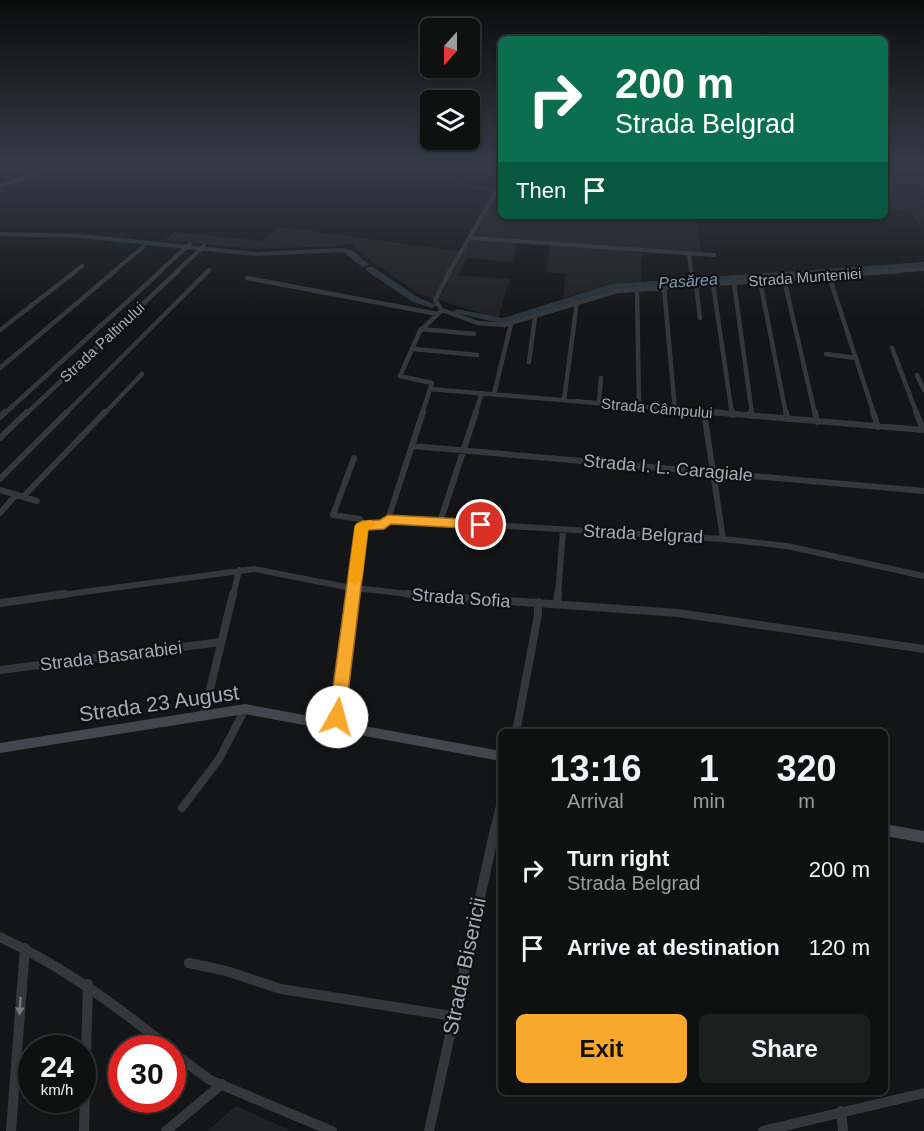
<!DOCTYPE html>
<meta charset="utf-8">
<style>
:root{--surface:#0f1010;--page:#1d1e1e;--text:#f1f3f6;--muted:#9b9d9f;--line:#2f3030;--accent:#f8a82b}
body{margin:0;font-family:Helvetica,sans-serif;background:var(--page);color:var(--text);height:100vh;display:flex;flex-direction:column;font-size:22px;white-space:nowrap}
*{box-sizing:border-box;margin:0}
p{font-size:20px;color:var(--muted)}
.icon{flex:none;width:33px;height:33px;fill:none;stroke:currentColor;stroke-width:2;stroke-linecap:round;stroke-linejoin:round}
.map{position:relative;flex:1;overflow:hidden}
.drawer{position:absolute;left:498px;top:729px;width:390px;height:366px;display:flex;flex-direction:column;background:var(--surface);border-radius:9px;box-shadow:0 2px 4px #0004,0 0 0 2px var(--line)}
.drawer>*{flex:none}
.top-card{position:absolute;left:498px;top:36px;width:390px;height:183px;border-radius:9px;box-shadow:0 2px 4px #0004,0 0 0 2px var(--line);background:#0b6e4f;color:#fff;overflow:hidden}
.needle{width:39px;rotate:201deg}
.controls{position:absolute;left:420px;top:18px;display:grid;gap:12px}
.controls a{display:grid;place-items:center;width:60px;height:60px;border-radius:9px;background:var(--surface);box-shadow:0 2px 4px #0004,0 0 0 2px var(--line);font-size:30px}
.speed{position:absolute;left:18px;top:1035px;display:flex;gap:12px;font-size:30px;font-weight:700;text-align:center}
.speed>*{display:grid;place-content:center;width:78px;height:78px;border-radius:50%;background:var(--surface);box-shadow:0 2px 4px #0004,0 0 0 2px var(--line);line-height:1}
.speed small{font-size:15px;font-weight:400}
.speed .limit{border:9px solid #d22;background:#fff;color:#111}
.pin{position:absolute;display:grid;place-items:center;width:51px;height:51px;color:#fff;margin:-26px;border:3px solid #fff;border-radius:50%;box-shadow:0 2px 6px #0007}
.me{position:absolute;width:66px;margin:-33px;rotate:7deg;stroke-linejoin:round;filter:drop-shadow(0 0 4px #0008)}
.turn{display:flex;align-items:center;gap:21px;height:126px;padding:0 18px;font-size:27px}
.turn .icon{width:78px;height:78px;stroke-width:2.5}
.turn b{display:block;font-size:42px;line-height:51px}
.then{display:flex;align-items:center;height:57px;padding:0 18px;background:#0003;gap:12px;font-size:22px}
.eta{display:flex;justify-content:space-evenly;align-items:center;height:102px;text-align:center}
.eta b{font-size:36px;font-weight:800;line-height:42px}
.cta{display:flex;gap:12px;margin-top:auto;padding:12px 18px}
.cta a{flex:1;height:69px;border-radius:9px;background:var(--accent);color:#111;font-size:24px;font-weight:800;line-height:69px;text-align:center}
.cta a+a{background:var(--page);color:var(--text)}
ul{padding:0;list-style:none}
li{display:flex;align-items:center;gap:18px;height:78px;padding:0 18px}
li div{flex:1}
li b{display:block;font-size:22px}
li em{font-style:normal}
.map>svg:first-child{display:block}
</style>
<div class="map">
<svg width="924" height="1131" viewBox="0 0 924 1131">
<rect width="100%" height="100%" fill="#141516"/>
<path fill="#202123" d="M885,167L924,169V231L910,211L885,209Z
M501,176V216H695L702,253L641,249V282L611,284L563,298L566,274L546,272L550,245L517,242L512,262L467,258L458,275L510,279L498,319L417,293L353,248L355,245L341,244L337,246L252,249L165,240L174,232L263,241L279,227L459,251L492,192L452,187L456,182L495,187Z
M236,1106L291,1131H207Z"/>
<g fill="none" stroke-linecap="round" stroke-linejoin="round">
<path fill="#2a343b" fill-rule="evenodd" d="M0,232L80,234L255,252L344,248L354,251L369,265L362,267L343,252L255,256L80,238L0,236Z
M924,262V268L612,290L503,324L452,312L457,309L503,318L611,284Z
M367,267H373L419,298L437,305L432,308L413,302L367,271Z"/>
<path stroke="#35373c" stroke-width="4" d="M885,169L924,170
M0,186L69,162
M471,238L714,255
M689,254L691,272
M74,272L82,266
M113,272L143,247
M159,272L190,244
M176,272L204,246
M207,272L209,270
M449,272L501,184
M878,272L924,269"/>
<path stroke="#35373c" stroke-width="4.5" d="M691,271L693,286
M829,276L874,414
M247,278L438,314
M784,279L815,414
M760,281L786,414
M734,283L752,414
M713,284L732,414
M696,285L700,318
M664,287L675,410
M637,289L639,406
M442,310L478,323L504,325L617,291L899,271
M442,310L435,300L450,271
M421,329L474,334
M0,330L76,271
M892,348L917,414
M414,349L477,355
M826,354L856,358
M529,362L535,317
M0,368L115,271
M917,375L924,390
M430,389L728,414
M494,394L511,324
M564,400L577,302
M599,403L601,378
M4,414L161,271
M26,414L178,271
M65,414L208,271
M104,414L142,374
M422,414L432,383L400,376L420,331L442,310
M475,414L482,393"/>
<path stroke="#35373c" stroke-width="6" d="M704,412L723,539
M710,412L924,430
M732,412V415
M751,412L752,416
M786,412L787,419
M815,412L817,422
M873,412L878,427
M916,412L923,430
M0,417L5,412
M0,438L27,412
M412,446L924,491
M354,458L333,515L360,519L362,526
M0,479L67,412
M0,490L37,501
M23,497L105,412
M0,513L16,495
M388,519L423,412
M440,522L476,412
M362,526L384,525L388,519H394L723,539L787,546L924,576
M54,596L254,569L346,587L427,596
M233,596L239,570
M353,596L362,526
M558,596L563,530"/>
<path stroke="#35373c" stroke-width="8" d="M407,594L678,613L924,649
M0,603L65,594
M557,603L558,594
M0,670L221,642
M204,714L233,594
M336,724L353,594
M516,732L538,615V602
M182,808L219,759L245,709
M494,830L501,802"/>
<path stroke="#35373c" stroke-width="10" d="M0,937C62,966 116,1005 169,1048
M189,963L226,971L281,989L452,1016
M172,1052L210,1080L332,1131
M841,1111L843,1131
M11,1131L25,948
M84,1131L88,984
M166,1131L222,1084
M429,1131L495,829
M763,1131L924,1093"/>
<path fill="#43464c" fill-rule="evenodd" d="M245,704L501,751V761L245,714L0,753V743Z
M885,824L924,831V843L885,836Z"/>
</g>
<defs><path id="oneway-solid" d="M-6-.8H1V-3.2L6.5 0L1 3.2V.8H-6Z" transform="scale(1.5)"/></defs>
<use fill="#737780" href="#oneway-solid" transform="translate(20 1006) rotate(94)"/>
<linearGradient id="sky" x2="0" y2="1"><stop stop-color="#0b0c0c"/><stop offset="0.51" stop-color="#343b47"/><stop offset="1" stop-color="#343b47" stop-opacity="0"/></linearGradient>
<rect width="924" height="320" fill="url(#sky)"/>
<path fill="#f8a82b" stroke="#a16d1c" stroke-width="1.5" d="M388,515L481,520L488,525L481,529L391,524L384,529L368,530L345,717L343,722L337,724L331,722L329,717L355,526L362,521L380,520Z"/>
<path fill="#f59e0b" d="M371,520L377,525L368,530L362,579L355,585L348,579L355,526L357,523Z"/>
<g text-anchor="middle" dominant-baseline="central" stroke-width="4.5" stroke-linejoin="round" paint-order="stroke">
<g font-size="15" fill="#a6acb7" stroke="#0f1011">
<text transform="translate(805 277) rotate(-4)">Strada Munteniei</text>
<text transform="translate(102 342) rotate(-43)">Strada Paltinului</text>
<text transform="translate(657 408) rotate(5)">Strada Câmpului</text>
</g>
<g font-size="16" font-style="italic" fill="#7b9cb4" stroke="#0f1011">
<text transform="translate(688 281) rotate(-4)">Pasărea</text>
</g>
<g font-size="18" fill="#a6acb7" stroke="#0f1011">
<text transform="translate(668 468) rotate(5)">Strada I. L. Caragiale</text>
<text transform="translate(643 534) rotate(3)">Strada Belgrad</text>
<text transform="translate(461 598) rotate(4)">Strada Sofia</text>
<text transform="translate(111 656) rotate(-7)">Strada Basarabiei</text>
</g>
<g font-size="21" fill="#a6acb7" stroke="#0f1011">
<text transform="translate(159 703) rotate(-8)">Strada 23 August</text>
<text transform="translate(464 966) rotate(-78)">Strada Bisericii</text>
</g>
</g>
</svg>
<div class="controls">
<a><svg class="needle" viewBox="-14 -14 28 28"><path d="M0-13l5 13h-10z" fill="#e53935"/><path d="M0 13l5-13h-10z" fill="#9b9d9f"/></svg></a>
<a><svg class="icon" aria-label="layers" viewBox="0 0 24 24"><path d="M12 4l9 5-9 5-9-5zM3 14l9 5 9-5"/></svg></a>
</div>
<div class="speed"><div>24<small>km/h</small></div><div class="limit">30</div></div>
<div class="pin" style="left:481px;top:525px;background:#d93025"><svg class="icon" aria-label="arrive" viewBox="0 0 24 24"><path d="M6 21V4h12l-3 4 3 4H6"/></svg></div>
<svg class="me" style="left:337px;top:717px" viewBox="-20 -20 40 40"><circle r="19" fill="#fff"/><path d="M0-13L10 11 0 6-10 11z" fill="#f8a82b"/></svg>
<div class="top-card">
<div class="turn"><svg class="icon" aria-label="right" viewBox="0 0 24 24"><path d="M7 20v-9h11M14 6l5 5-5 5"/></svg><div><b>200 m</b>Strada Belgrad</div></div>
<div class="then">Then<svg class="icon" aria-label="arrive" viewBox="0 0 24 24"><path d="M6 21V4h12l-3 4 3 4H6"/></svg></div>
</div>
<section class="drawer">
<div class="eta">
<div><b>13:16</b><p>Arrival</p></div>
<div><b>1</b><p>min</p></div>
<div><b>320</b><p>m</p></div>
</div>
<ul>
<li><svg class="icon" aria-label="right" viewBox="0 0 24 24"><path d="M7 20v-9h11M14 6l5 5-5 5"/></svg><div><b>Turn right</b><p>Strada Belgrad</p></div><em>200 m</em></li>
<li><svg class="icon" aria-label="arrive" viewBox="0 0 24 24"><path d="M6 21V4h12l-3 4 3 4H6"/></svg><div><b>Arrive at destination</b></div><em>120 m</em></li>
</ul>
<div class="cta"><a>Exit</a><a>Share</a></div>
</section>
</div>
